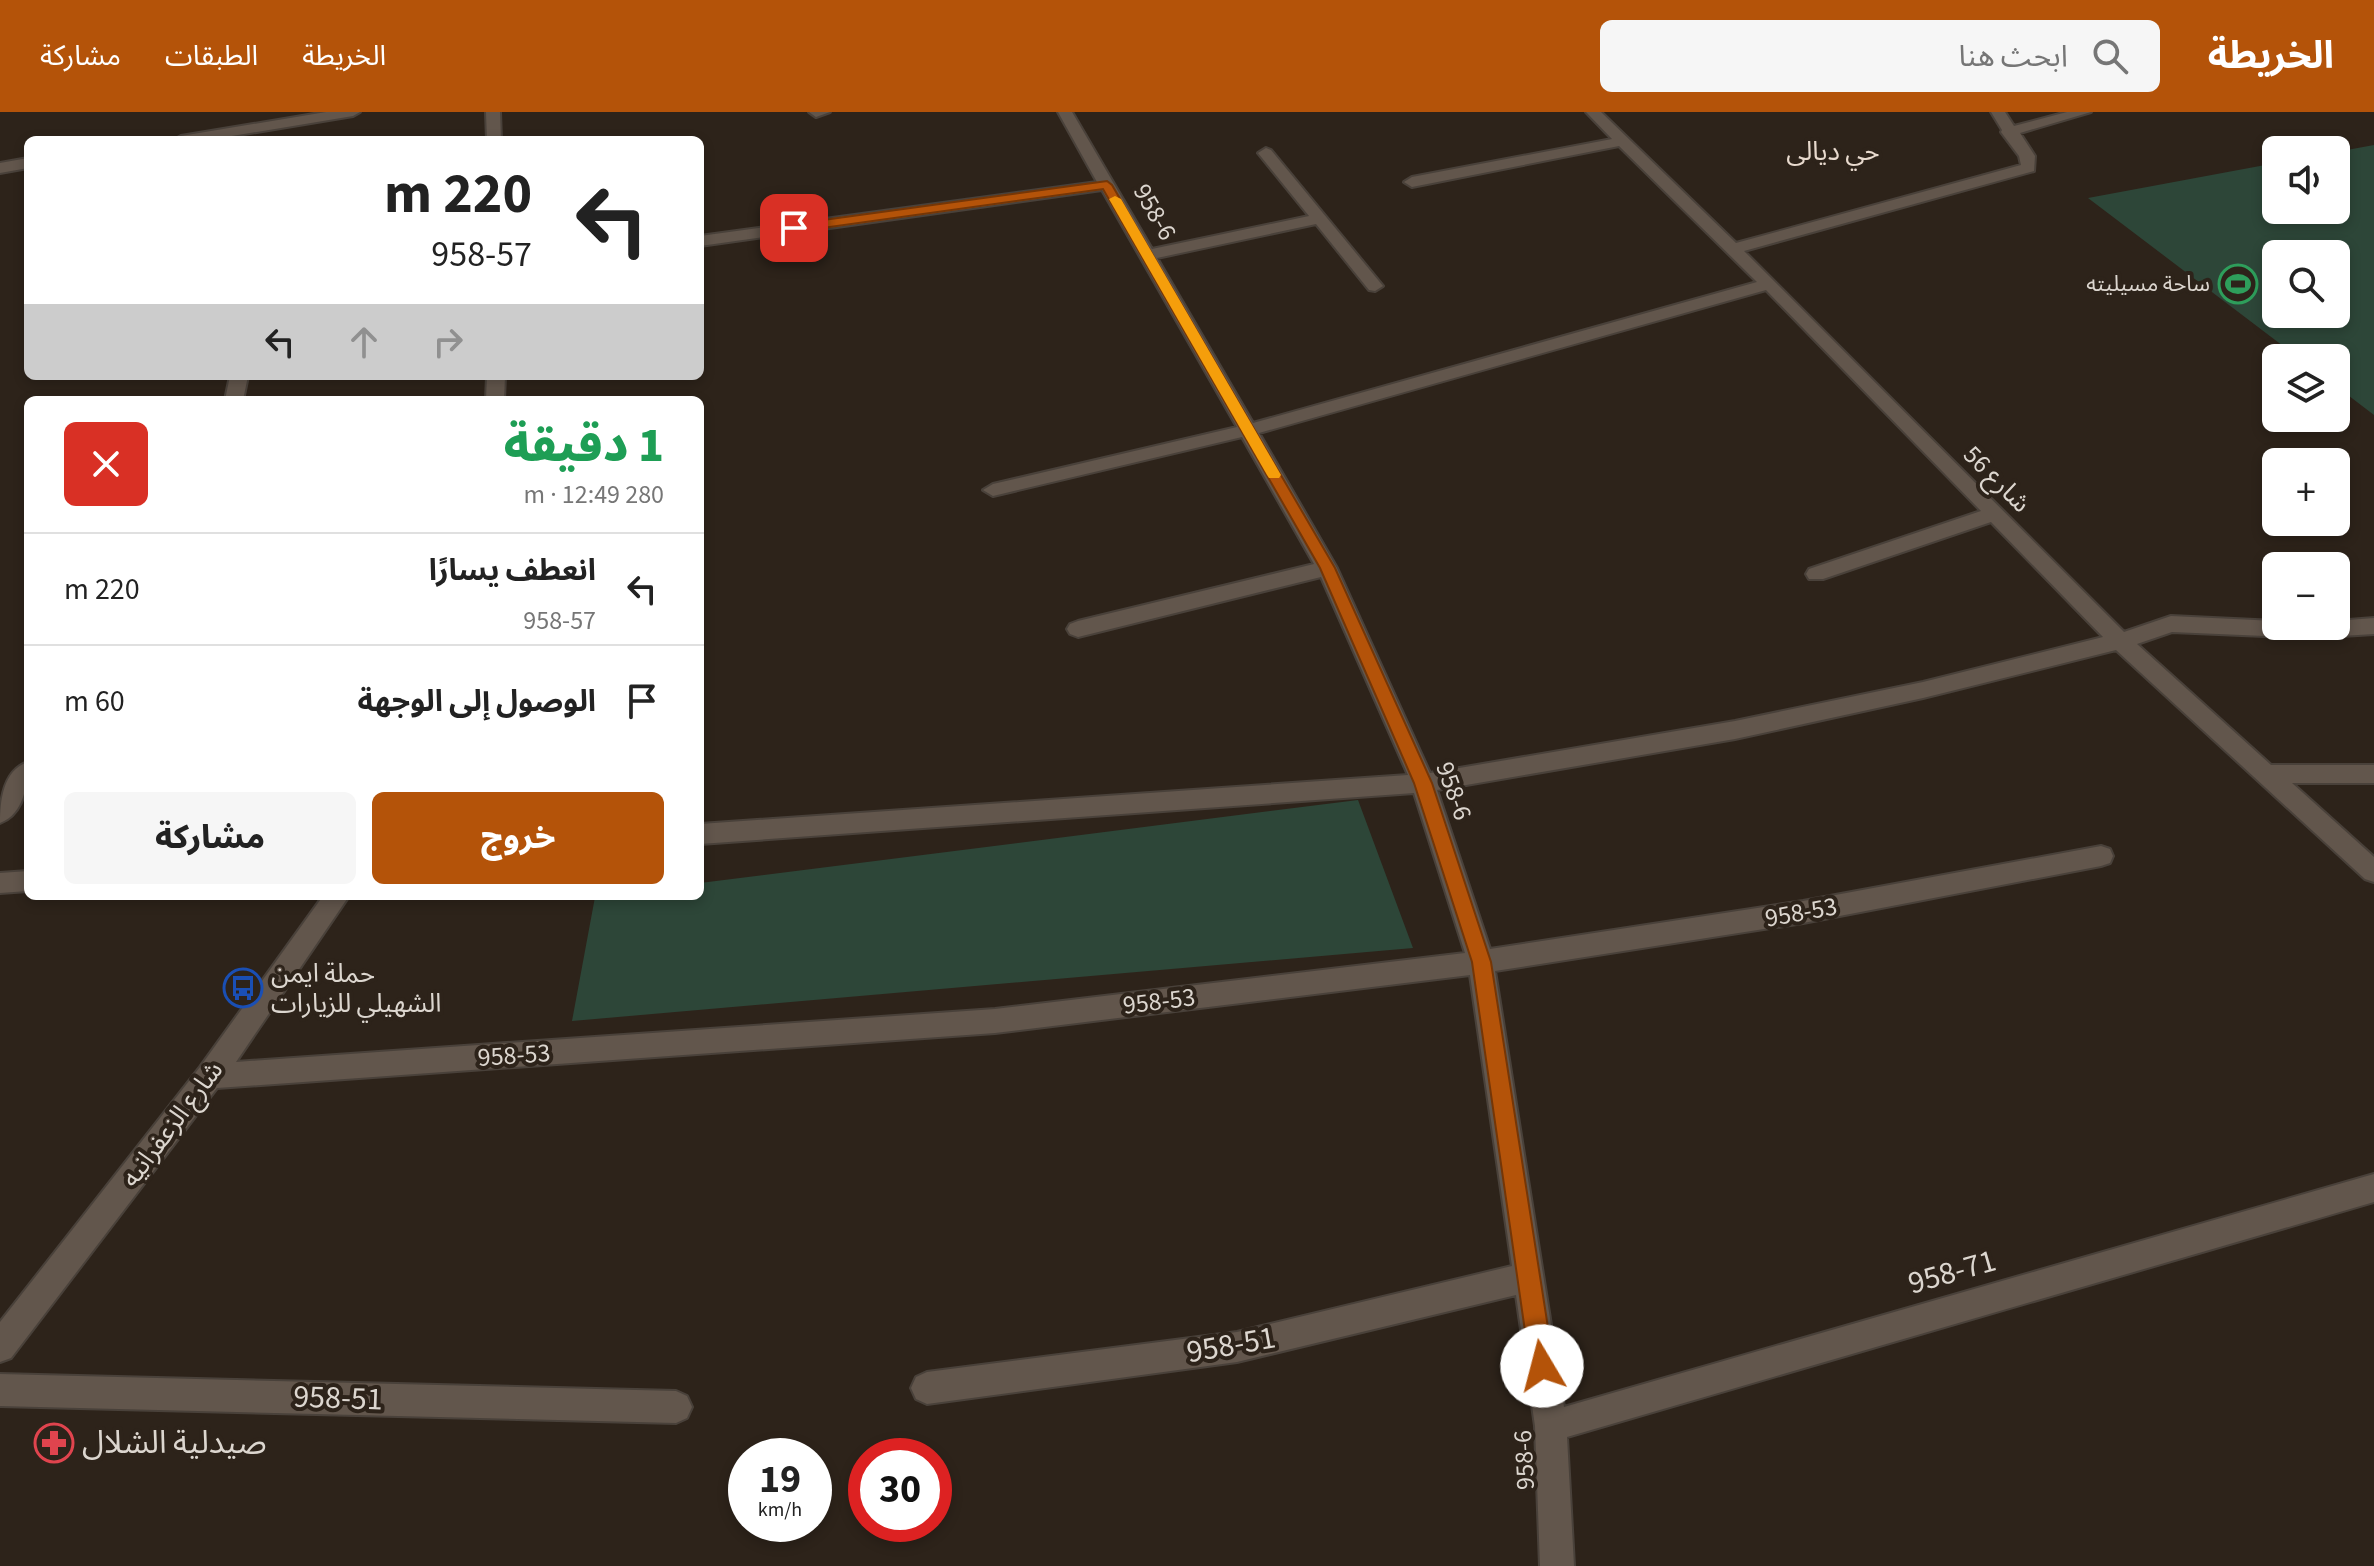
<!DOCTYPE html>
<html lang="ar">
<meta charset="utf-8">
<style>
:root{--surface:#fff;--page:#f6f6f6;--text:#222;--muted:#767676;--line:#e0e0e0;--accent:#b45309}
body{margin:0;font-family:"Source Sans 3","Noto Sans Arabic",sans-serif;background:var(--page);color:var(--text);direction:rtl;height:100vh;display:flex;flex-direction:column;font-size:30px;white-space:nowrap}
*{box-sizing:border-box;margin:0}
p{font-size:26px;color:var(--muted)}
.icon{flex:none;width:44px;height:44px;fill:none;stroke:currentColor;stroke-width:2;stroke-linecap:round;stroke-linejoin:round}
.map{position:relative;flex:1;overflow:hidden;direction:ltr}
.sheet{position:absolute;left:24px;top:284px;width:680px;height:504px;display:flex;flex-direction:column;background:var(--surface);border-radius:12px;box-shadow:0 4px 12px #0003;direction:rtl}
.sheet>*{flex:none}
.top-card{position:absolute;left:24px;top:24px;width:680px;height:244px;border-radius:12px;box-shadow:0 4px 12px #0003;direction:rtl;background:#fff;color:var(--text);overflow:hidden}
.tools{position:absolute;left:2262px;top:24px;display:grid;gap:16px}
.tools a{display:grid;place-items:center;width:88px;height:88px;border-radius:12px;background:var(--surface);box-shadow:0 4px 12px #0003;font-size:40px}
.speed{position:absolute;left:728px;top:1326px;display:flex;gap:16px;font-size:40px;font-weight:700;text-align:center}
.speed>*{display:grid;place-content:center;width:104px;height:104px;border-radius:50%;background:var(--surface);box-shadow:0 4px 12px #0003;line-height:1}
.speed small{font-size:20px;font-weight:400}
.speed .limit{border:12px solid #d22;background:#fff;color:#111}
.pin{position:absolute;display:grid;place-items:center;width:68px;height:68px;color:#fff;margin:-34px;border-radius:16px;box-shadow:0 4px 12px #0006}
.me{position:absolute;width:88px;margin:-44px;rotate:352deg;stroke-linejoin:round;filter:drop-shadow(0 0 6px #0008)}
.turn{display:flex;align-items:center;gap:28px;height:168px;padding:0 40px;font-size:36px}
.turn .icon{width:104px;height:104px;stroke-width:2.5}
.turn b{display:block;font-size:56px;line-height:68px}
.lanes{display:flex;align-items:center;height:76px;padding:0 40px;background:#0003;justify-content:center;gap:40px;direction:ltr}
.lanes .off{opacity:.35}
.round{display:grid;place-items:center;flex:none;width:84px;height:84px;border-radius:12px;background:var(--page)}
.head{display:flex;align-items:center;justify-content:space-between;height:136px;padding:0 40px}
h1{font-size:48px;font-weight:800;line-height:60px;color:#1e9e55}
.cta{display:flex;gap:16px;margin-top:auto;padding:16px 40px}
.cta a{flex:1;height:92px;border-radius:12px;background:var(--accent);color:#fff;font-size:32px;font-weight:800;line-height:92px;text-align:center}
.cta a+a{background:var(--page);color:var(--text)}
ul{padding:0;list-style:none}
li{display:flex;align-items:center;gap:24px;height:112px;padding:0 40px;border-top:2px solid var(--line)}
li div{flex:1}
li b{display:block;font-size:30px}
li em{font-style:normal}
header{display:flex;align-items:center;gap:48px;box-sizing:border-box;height:112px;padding:0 40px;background:var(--accent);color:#fff}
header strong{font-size:38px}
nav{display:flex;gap:44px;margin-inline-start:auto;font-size:28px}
.search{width:560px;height:72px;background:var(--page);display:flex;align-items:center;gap:20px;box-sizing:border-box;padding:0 28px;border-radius:12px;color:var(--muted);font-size:30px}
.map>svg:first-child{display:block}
</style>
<header>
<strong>الخريطة</strong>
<div class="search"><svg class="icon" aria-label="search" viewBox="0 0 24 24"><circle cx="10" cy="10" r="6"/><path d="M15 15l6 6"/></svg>ابحث هنا</div>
<nav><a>الخريطة</a><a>الطبقات</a><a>مشاركة</a></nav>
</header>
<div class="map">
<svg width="2374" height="1454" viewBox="0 0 2374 1454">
<rect width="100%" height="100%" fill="#2d231a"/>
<path fill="#2d4638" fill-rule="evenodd" d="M2374,33V303L2336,274V246H2299L2088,86L2276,51V98H2336V40ZM2276,142H2336V202H2276Z
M1358,688L1413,836L572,909L595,785L700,784V771Z"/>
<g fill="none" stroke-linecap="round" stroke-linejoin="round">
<g stroke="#49413a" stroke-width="4">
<path id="minor" d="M326,0H360L353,4L208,28H174L181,24Z
M486,0H500L501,28H487Z
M809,0H830L816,5Z
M1058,0H1072L1152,137L1309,104L1258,41L1266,36L1271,38L1383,174L1375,179L1369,178L1316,112L1157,146L1253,311L1757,170L1619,34L1412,75L1404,70L1412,65L1612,27L1586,0H1601L1736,131L2021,53L2019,44L2001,20L2002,18L1991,0H2005L2014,14L2067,0H2091L2020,21L2035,44L2034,59L1744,139L2124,520L2171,504L2276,509V514H2336V509L2374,506V522L2310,526L2172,520L2137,532L2271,653H2374V671H2292L2374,745V770L2365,767L2116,538L1923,586L1735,627L1437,678L1490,837L1803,789L2101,734L2110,737L2113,744L2110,751L2101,754L1803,811L1495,859L1564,1295L2374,1062V1090L1567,1325L1574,1454H1540L1535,1314L1516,1183L1237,1250L927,1292L916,1287L911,1276L916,1265L927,1260L1237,1220L1512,1154L1470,863L995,921L217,976L11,1246L0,1250V1210L200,955L323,784H349L236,950L995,897L1465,841L1414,681L700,732V712L1408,663L1321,465L1078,525L1070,522L1067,517L1070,512L1078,509L1314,452L1242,325L993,384L983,378L993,372L1237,315L1102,78L700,134V124L1097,70ZM1766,178L1981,399L1809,457L1806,462L1809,467H1823L1991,410L2103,525L1923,570L1735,609L1430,661L1337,456L1259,321Z
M28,46V56L0,61V51Z
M230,264H248L243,288H225Z
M487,264H505L504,288H486Z
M28,650C28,672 24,702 0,711C0,689 3,658 28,650Z
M28,759V779L0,781V761Z
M0,1262L676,1279L687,1284L692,1295L687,1306L676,1311L0,1294Z"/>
</g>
<use href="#minor" fill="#62564c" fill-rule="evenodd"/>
</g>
<path fill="#b45309" stroke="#753606" stroke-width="2" d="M1107,69L1112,73L1335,456L1432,671L1491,850L1554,1254L1550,1263L1542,1266L1534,1263L1530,1254L1472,850L1414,671L1320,456L1103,77L794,120L788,116L794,112Z"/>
<path fill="#f59e0b" d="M1115,84L1121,87L1281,363L1279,366H1269L1267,363L1109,87Z"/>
<defs>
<g id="stadium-ring" transform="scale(2)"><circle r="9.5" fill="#2d231a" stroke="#2e9e5b" stroke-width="1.5"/><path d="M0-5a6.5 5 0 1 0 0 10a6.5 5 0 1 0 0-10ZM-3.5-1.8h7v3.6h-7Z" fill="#2e9e5b"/></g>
<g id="bus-ring" transform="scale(2)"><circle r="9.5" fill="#2d231a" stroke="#1a4fb4" stroke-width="1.5"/><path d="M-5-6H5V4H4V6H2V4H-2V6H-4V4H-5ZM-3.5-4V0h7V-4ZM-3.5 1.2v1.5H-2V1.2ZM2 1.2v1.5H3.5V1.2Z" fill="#1a4fb4"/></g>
<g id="pharmacy-ring" transform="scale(2)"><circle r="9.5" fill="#2d231a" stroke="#e0444e" stroke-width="1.5"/><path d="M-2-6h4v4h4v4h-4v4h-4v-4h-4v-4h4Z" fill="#e0444e"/></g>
</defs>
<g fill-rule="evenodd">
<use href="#stadium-ring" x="2238" y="172"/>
<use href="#bus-ring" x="243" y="876"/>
<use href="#pharmacy-ring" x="54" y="1331"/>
</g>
<g text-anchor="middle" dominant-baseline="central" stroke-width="8" stroke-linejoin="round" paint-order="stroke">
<g font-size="22" fill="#dcd6cf" stroke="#2d231a" text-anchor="end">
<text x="2210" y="172">ساحة مسيليته</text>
</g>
<g font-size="26" fill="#e8dace" stroke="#2d231a">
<text x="1833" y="39">حي ديالى</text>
</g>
<g font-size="26" fill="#dcd6cf" stroke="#2d231a">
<text transform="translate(1155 100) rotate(60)">958-6</text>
<text transform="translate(1997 367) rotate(45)">شارع 56</text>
<text transform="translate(1454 679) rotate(70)">958-6</text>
<text transform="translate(1801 800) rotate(-10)">958-53</text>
<text transform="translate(1159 889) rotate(-7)">958-53</text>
<text transform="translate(514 943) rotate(-4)">958-53</text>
<text transform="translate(172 1012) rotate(-53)">شارع الزعفرانيه</text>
<text transform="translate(1524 1348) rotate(-93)">958-6</text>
</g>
<g font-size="26" fill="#dcd6cf" stroke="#2d231a" text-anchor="start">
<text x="271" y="861">حملة ايمن<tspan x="271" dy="30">الشهيلي للزيارات</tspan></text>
</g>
<g font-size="32" fill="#dcd6cf" stroke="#2d231a">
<text transform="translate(1952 1160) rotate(-16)">958-71</text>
<text transform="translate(1231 1233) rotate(-10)">958-51</text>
<text transform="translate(338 1286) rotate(2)">958-51</text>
</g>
<g font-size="32" fill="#dcd6cf" stroke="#2d231a" text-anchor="start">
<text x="82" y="1331">صيدلية الشلال</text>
</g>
</g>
</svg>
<div class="tools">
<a><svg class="icon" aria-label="sound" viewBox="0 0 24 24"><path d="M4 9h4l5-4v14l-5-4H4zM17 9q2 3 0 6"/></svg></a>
<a><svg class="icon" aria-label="search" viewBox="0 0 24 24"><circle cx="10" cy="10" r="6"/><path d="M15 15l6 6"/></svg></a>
<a><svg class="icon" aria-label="layers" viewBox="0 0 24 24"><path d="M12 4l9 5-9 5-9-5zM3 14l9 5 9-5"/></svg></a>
<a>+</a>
<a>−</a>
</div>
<div class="speed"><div>19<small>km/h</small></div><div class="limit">30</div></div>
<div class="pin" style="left:794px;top:116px;background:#d93025"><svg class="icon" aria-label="arrive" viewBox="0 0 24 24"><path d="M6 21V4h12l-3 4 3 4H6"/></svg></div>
<svg class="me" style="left:1542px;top:1254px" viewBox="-20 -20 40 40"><circle r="19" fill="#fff"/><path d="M0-13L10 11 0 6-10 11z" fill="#b45309"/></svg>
<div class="top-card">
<div class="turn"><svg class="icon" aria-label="left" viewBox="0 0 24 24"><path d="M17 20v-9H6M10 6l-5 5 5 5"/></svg><div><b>220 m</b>958-57</div></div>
<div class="lanes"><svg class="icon" aria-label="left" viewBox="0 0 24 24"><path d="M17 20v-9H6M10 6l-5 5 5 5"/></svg><svg class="icon off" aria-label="ahead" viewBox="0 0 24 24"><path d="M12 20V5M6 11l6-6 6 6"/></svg><svg class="icon off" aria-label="right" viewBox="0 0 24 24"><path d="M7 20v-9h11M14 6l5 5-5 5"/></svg></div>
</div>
<section class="sheet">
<div class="head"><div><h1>1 دقيقة</h1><p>280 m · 12:49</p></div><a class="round" style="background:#d93025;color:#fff"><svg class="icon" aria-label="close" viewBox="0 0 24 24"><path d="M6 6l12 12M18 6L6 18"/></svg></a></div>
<ul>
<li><svg class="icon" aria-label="left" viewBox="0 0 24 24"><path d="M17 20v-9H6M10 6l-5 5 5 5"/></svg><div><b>انعطف يسارًا</b><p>958-57</p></div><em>220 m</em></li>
<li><svg class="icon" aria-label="arrive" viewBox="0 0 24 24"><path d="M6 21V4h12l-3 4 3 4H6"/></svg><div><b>الوصول إلى الوجهة</b></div><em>60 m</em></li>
</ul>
<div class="cta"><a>خروج</a><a>مشاركة</a></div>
</section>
</div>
